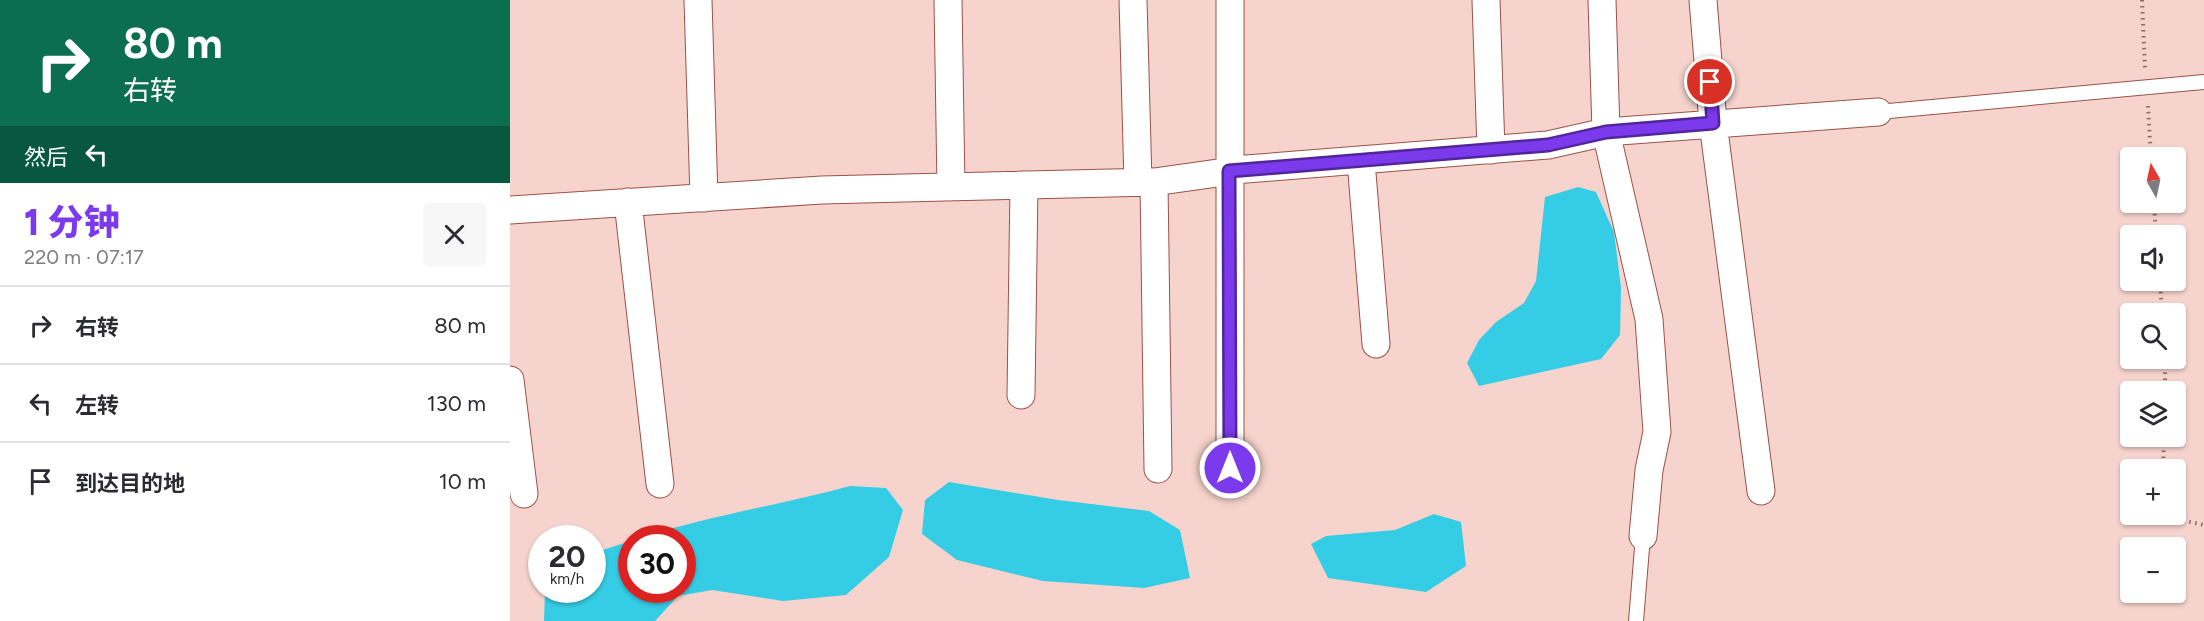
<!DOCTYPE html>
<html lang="zh">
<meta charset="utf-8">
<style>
:root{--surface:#fff;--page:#f7f7f7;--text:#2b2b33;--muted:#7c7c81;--line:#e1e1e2;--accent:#7c3aed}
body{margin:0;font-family:Figtree,"Noto Sans SC",sans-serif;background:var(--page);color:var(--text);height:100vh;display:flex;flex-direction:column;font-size:22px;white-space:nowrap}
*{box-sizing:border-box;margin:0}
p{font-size:20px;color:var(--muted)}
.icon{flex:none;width:33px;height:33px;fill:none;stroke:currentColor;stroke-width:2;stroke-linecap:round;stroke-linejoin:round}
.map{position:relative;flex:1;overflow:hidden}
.sheet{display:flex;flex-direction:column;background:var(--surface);width:510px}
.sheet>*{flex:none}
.hud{background:#0b6e4f;color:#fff;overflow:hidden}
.needle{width:39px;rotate:351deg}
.buttons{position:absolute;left:1610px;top:147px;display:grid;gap:12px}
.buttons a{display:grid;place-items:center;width:66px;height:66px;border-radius:6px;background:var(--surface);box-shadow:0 2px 4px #0004;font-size:30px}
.speed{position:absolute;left:18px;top:525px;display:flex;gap:12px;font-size:30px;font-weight:700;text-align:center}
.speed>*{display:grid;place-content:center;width:78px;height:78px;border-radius:50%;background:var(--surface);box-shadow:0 2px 4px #0004;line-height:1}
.speed small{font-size:15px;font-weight:400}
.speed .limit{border:9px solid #d22;background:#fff;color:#111}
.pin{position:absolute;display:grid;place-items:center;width:51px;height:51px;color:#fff;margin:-26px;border:3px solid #fff;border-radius:50%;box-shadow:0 2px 6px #0007}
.me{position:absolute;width:66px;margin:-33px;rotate:0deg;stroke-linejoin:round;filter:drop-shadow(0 0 4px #0008)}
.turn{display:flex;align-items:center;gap:21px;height:126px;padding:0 24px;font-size:27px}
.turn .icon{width:78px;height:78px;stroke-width:2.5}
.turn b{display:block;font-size:42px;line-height:51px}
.then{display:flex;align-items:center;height:57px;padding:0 24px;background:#0003;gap:12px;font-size:22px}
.round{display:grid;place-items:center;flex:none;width:63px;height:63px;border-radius:6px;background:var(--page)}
.summary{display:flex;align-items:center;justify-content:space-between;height:102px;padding:0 24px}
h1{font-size:36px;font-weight:800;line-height:45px;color:var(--accent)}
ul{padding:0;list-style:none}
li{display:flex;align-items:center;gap:18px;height:78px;padding:0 24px;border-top:2px solid var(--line)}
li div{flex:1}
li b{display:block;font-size:22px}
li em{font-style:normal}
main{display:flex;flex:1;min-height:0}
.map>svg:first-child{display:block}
</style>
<main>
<section class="sheet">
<div class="hud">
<div class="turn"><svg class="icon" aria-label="right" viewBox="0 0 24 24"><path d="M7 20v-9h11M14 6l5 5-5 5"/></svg><div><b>80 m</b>右转</div></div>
<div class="then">然后<svg class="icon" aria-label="left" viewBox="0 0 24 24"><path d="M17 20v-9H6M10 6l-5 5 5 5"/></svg></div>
</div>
<div class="summary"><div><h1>1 分钟</h1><p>220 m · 07:17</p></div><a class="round"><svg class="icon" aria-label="close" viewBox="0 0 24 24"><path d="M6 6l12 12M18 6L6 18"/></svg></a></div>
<ul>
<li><svg class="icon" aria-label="right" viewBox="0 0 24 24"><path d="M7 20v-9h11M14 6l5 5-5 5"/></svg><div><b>右转</b></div><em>80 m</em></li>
<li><svg class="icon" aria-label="left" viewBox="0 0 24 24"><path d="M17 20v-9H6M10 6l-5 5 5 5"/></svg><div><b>左转</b></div><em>130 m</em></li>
<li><svg class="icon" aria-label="arrive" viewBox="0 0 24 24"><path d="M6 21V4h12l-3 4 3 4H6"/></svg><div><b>到达目的地</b></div><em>10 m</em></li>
</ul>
</section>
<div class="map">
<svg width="1694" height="621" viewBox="0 0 1694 621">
<rect width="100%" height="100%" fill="#f6d4cd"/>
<path fill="#35cde5" d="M1068,187L1086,192L1104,232L1111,288L1110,335L1091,359L969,386L957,363L969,340L986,322L1014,303L1026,281L1035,197Z
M439,482L548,500L639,511L670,530L680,578L634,588L533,581L447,560L412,534L415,500Z
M340,486L376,488L393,510L379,557L336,595L273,601L202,590L168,596L145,621H34L35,590H82L83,553L121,541L122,590H172V538H129C198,516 270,505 340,486Z
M924,514L951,522L956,566L916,592L818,578L801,544L816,536L885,530Z"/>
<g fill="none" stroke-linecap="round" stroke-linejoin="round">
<g stroke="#9b5246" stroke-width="16">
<path id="lane" d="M1368,112L1694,82
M1126,621L1133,536"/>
</g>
<g stroke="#9b5246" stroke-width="29">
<path id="street" d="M188,0L194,198
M438,0L441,187
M623,0L628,182
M720,0V468
M976,0L981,150
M1092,0L1096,132L1139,319L1147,432L1139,470L1133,536
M1193,0L1203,123L1251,491
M851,161L866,344
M644,182L648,469
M118,202L150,484
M0,210L312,190L644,182L736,169L1038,145L1096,132L1368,112
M0,380L14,494
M511,395L514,185"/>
</g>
<path stroke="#8a6a64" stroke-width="4" stroke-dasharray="1.5 4.5" stroke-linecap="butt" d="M1632,0L1635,68
M1638,106L1641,158
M1644,202L1646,236
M1650,280L1652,314
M1655,392V358
M1653,470L1654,436
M1665,514L1667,519L1694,525"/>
<use href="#lane" stroke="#fff" stroke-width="14"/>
<use href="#street" stroke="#fff" stroke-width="27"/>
</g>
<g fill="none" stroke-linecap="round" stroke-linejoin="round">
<g stroke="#51269a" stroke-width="15">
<path id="route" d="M720,468L719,171L1038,145L1096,132L1203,123L1200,82"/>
</g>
<use href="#route" stroke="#7c3aed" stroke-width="10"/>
</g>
</svg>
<div class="buttons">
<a><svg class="needle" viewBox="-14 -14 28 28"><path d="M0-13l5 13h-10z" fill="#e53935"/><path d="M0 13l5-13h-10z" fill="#7c7c81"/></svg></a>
<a><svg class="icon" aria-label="sound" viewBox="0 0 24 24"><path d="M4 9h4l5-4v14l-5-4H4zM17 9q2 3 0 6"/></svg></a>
<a><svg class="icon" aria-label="search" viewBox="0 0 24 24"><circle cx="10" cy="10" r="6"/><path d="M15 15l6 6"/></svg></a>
<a><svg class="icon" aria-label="layers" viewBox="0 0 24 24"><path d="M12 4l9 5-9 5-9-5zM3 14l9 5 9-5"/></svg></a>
<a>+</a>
<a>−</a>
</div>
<div class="speed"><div>20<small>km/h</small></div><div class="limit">30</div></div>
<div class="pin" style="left:1200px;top:82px;background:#d93025"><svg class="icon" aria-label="arrive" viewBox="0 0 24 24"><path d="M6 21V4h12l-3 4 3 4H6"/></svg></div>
<svg class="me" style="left:720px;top:468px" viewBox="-20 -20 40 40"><circle r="17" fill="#7c3aed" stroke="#fff" stroke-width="3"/><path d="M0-11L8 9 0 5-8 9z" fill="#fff"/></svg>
</div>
</main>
